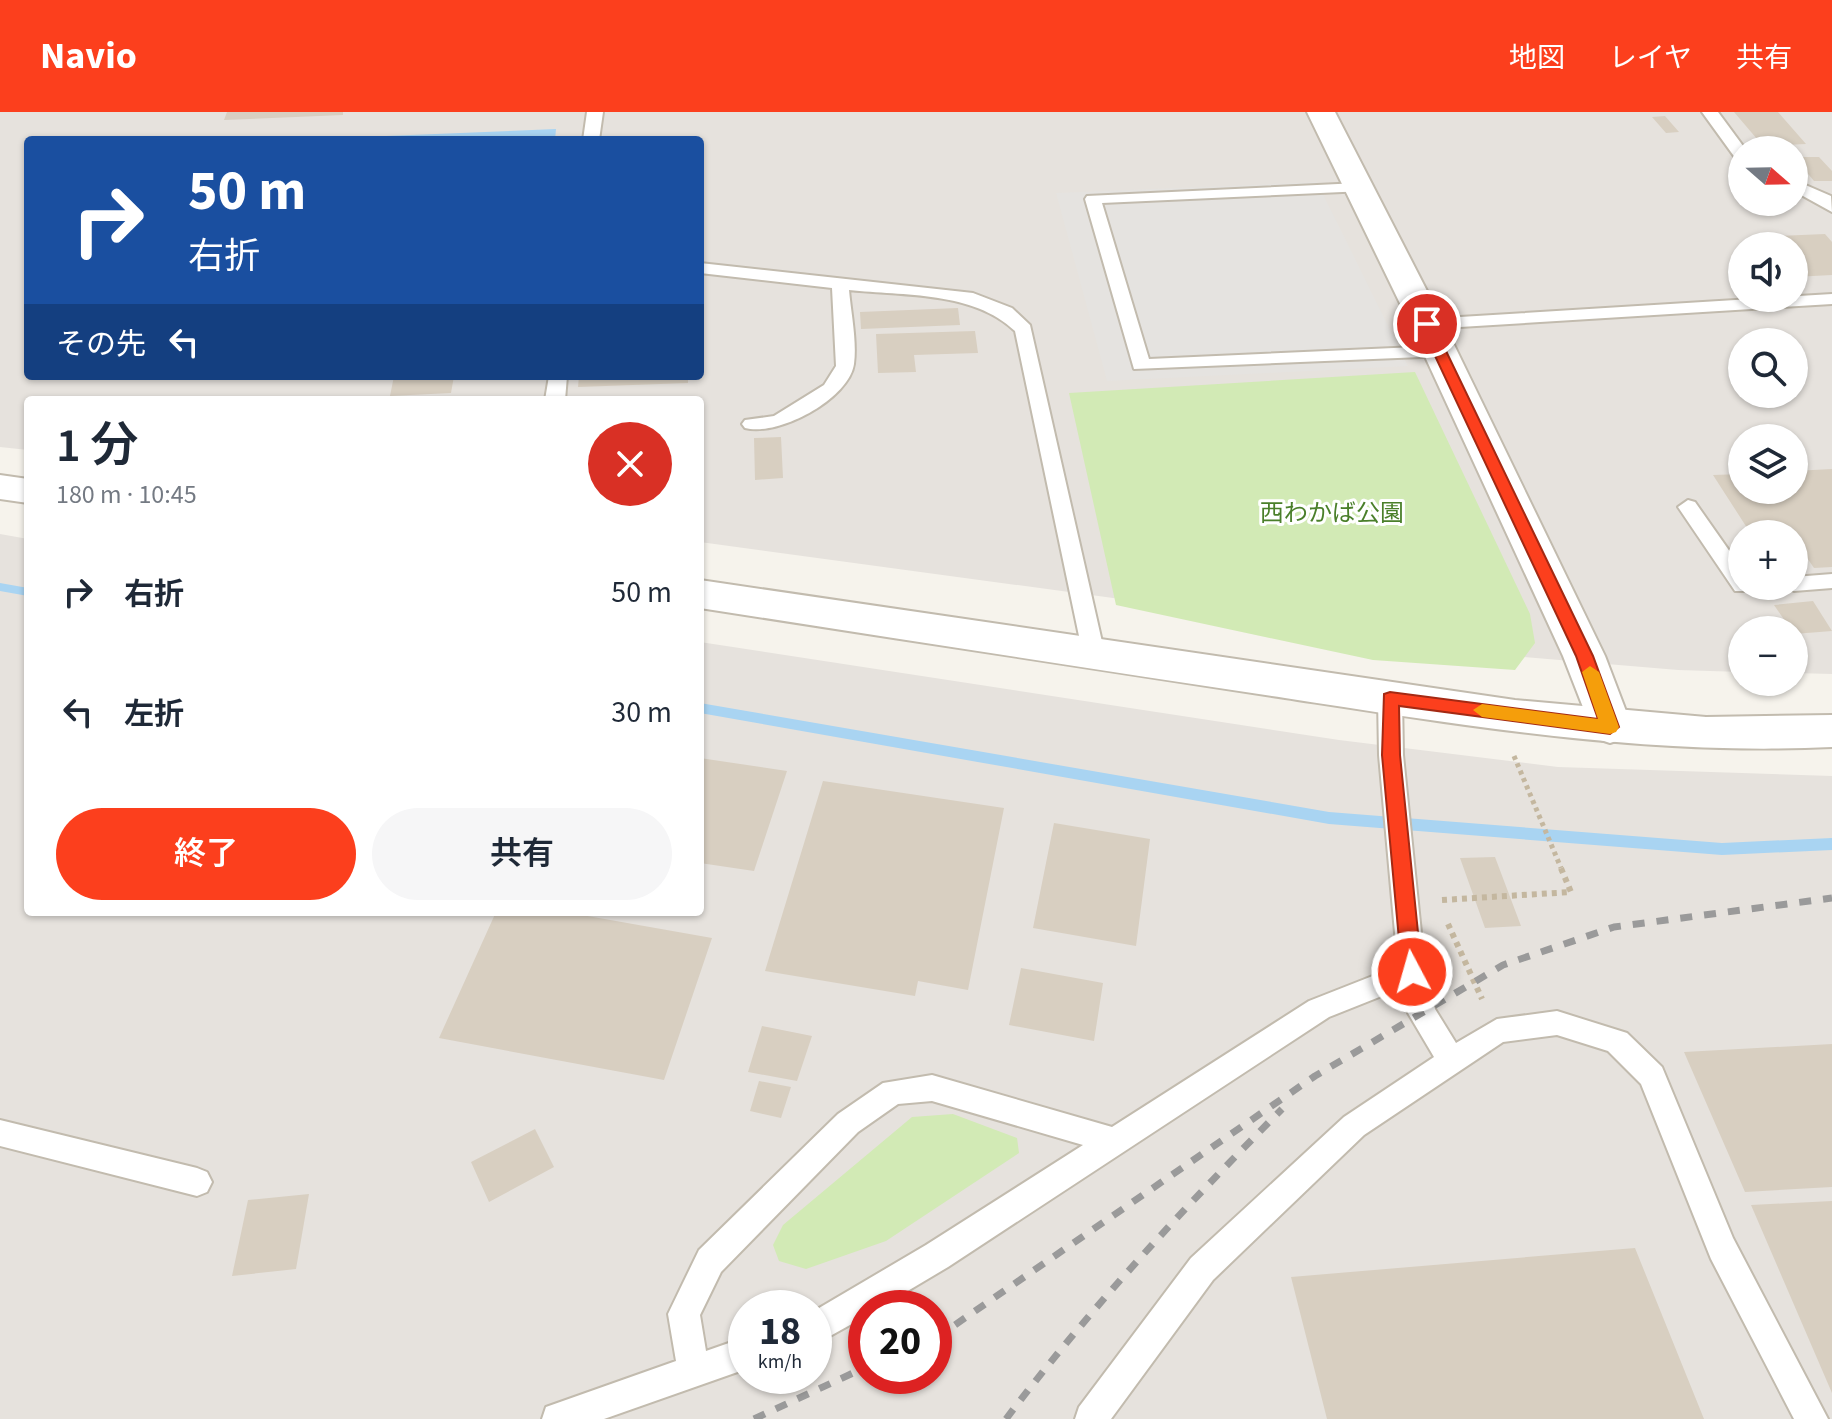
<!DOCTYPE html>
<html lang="ja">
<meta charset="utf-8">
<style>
:root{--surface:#fff;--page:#f6f6f7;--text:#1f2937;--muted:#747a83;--accent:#fc3f1d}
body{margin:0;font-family:"Source Sans 3","Noto Sans JP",sans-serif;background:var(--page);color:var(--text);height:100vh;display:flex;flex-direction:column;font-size:30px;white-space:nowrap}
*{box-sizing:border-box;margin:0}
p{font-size:26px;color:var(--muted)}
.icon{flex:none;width:44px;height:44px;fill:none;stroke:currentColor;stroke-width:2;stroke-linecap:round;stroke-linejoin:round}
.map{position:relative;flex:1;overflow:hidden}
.details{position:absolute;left:24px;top:284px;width:680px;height:520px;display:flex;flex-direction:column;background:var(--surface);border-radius:8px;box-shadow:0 2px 6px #0004}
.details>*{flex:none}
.top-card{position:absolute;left:24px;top:24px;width:680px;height:244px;border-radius:8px;box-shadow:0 2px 6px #0004;background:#1a4fa0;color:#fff;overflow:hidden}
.needle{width:52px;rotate:110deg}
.controls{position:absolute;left:1728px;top:24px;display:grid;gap:16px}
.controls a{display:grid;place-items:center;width:80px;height:80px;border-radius:50%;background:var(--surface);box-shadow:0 2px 6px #0004;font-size:40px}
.speed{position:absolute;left:728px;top:1178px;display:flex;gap:16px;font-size:40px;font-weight:700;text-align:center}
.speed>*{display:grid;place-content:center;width:104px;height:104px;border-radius:50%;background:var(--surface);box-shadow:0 2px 6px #0004;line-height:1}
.speed small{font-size:20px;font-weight:400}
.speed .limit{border:12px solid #d22;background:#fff;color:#111}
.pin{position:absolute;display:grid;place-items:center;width:68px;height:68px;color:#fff;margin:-34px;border:4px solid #fff;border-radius:50%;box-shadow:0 2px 8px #0007}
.me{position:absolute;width:88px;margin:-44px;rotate:354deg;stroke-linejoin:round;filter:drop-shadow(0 0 6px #0008)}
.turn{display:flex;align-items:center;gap:28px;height:168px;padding:0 32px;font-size:36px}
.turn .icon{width:104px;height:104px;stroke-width:2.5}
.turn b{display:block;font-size:56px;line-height:68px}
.then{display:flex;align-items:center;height:76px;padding:0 32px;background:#0003;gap:16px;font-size:30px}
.round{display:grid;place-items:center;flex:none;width:84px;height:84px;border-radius:42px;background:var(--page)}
.summary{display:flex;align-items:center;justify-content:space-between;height:136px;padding:0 32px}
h1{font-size:48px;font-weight:600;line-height:60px}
.cta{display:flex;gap:16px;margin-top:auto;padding:16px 32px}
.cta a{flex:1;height:92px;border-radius:48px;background:var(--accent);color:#fff;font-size:32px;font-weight:600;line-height:92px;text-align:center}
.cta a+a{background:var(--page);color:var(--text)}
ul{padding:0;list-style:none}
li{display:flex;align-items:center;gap:24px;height:120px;padding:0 32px}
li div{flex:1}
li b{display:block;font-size:30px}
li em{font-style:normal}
header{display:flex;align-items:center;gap:48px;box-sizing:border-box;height:112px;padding:0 40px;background:var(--accent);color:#fff}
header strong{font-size:38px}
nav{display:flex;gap:44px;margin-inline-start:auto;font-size:28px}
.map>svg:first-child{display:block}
</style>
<header>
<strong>Navio</strong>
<nav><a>地図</a><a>レイヤ</a><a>共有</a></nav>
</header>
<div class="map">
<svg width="1832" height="1307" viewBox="0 0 1832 1307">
<rect width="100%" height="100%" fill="#f6f3ec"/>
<path fill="#e6e2dd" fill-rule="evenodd" d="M0,0H1832V562L1794,561V518H1742V560L1678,558L1452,539L1157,492L700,430V288H28V338L0,335ZM28,28H700V264H28ZM1742,38H1794V90H1742ZM1742,134H1794V186H1742ZM1742,230H1794V282H1742ZM1742,326H1794V378H1742ZM1742,422H1794V474H1742Z
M0,422L28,427V800H700V530L1339,628L1558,655L1832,664V1307H0ZM746,1196H814V1264H746ZM866,1196H934V1264H866Z"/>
<path fill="#d2eab5" d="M1415,260L1530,502L1535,531L1515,558L1373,548L1116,493L1069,281Z
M953,1002L1017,1026L1019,1041L886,1129L806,1157L779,1149L773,1133L783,1113L912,1005Z"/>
<path fill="#e5e3e0" d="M1317,70L1408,254L1107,269L1056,81Z"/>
<path fill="#a9d4f2" d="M556,17L555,28H385L386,24Z"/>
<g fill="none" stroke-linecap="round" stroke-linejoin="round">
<path fill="#a9d4f2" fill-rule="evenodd" d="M0,471L28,476V484L0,479Z
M700,591L1329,700L1722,731L1832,726V738L1722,743L1329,712L700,601Z"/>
</g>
<path fill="#d8cfc1" d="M227,0H343V3L224,8Z
M1734,0H1778L1806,32L1763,34Z
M1665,4L1679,20L1666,21L1652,5Z
M1794,45H1819L1832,59V69H1814Z
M1825,122L1832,130V163L1794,165V134H1765L1757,125Z
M958,196L960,213L861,217L860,200Z
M975,219L978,241L914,243L916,260L878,261L876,222Z
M394,264H454L451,281L390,284Z
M579,264H688V271L578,275Z
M781,325L783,366L755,368L754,326Z
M1832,357V455L1814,456L1803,440L1794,441V422H1751L1713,363L1742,362V378H1794V359Z
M1813,489L1832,519L1794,522L1774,493Z
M700,646L787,659L754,759L700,751Z
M823,669L1004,696L968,878L918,869L915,884L765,859Z
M1054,711L1150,727L1136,834L1033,816Z
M1495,745L1521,814L1485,816L1460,746Z
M496,800H565L712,826L664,968L439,926Z
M1021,856L1103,871L1094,929L1009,913Z
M762,914L812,924L797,969L748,960Z
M1832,932V1075L1745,1080L1684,940Z
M759,969L791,975L781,1006L750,999Z
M535,1017L554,1055L489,1090L471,1050Z
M309,1082L296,1157L232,1164L248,1088Z
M1832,1089V1281L1751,1093Z
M1635,1136L1704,1307H1327L1291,1165Z"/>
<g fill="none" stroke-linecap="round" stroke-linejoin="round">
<g stroke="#c2bbae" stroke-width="4">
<path id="service" d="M587,0H603L599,28H583Z
M1702,0H1718L1746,38H1742V49L1736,47Z
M1794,68L1831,84L1832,100L1794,79Z
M1359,71L1365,73V79L1102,91L1149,247L1439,234L1448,240L1446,244L1134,257L1085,87L1087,84Z
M700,151L973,181L1012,196L1030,213L1105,543L1102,549H1086L1083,543L1015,219C973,179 904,184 849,178C851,201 857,229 854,252C849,287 778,325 745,316L742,312L745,308L774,304L824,273L836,254L832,176L700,161Z
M1832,182V192L1427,217L1418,212L1427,207Z
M549,264H567L565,288H545Z
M1688,388L1695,390L1742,457V474H1782L1779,479H1735L1678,395Z
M1832,462V476L1794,479L1784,474H1794V465Z
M1390,577L1398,580L1402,586L1403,643L1425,860L1435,897L1456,931L1497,907L1557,899L1627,921L1662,955L1733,1126L1828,1307H1794L1711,1147L1641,972L1608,939L1557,923L1503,930L1364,1023L1213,1168L1111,1307H1075L1079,1295L1191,1146L1344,1005L1434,945L1408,901L1402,876L1329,905L948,1155L879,1196H866V1204L814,1233V1199L926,1133L1083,1033L932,989L898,992L858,1020L721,1160L700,1203L706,1239L746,1225V1257L604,1307H542L546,1295L676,1249L668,1202L699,1138L838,1002L883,971L932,963L1112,1015L1309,889L1398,854L1379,643L1378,586L1382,580Z
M0,1008L197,1056L207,1060L212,1070L207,1080L197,1084L0,1034Z"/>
</g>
<g stroke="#c2bbae" stroke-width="4">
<path id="minor" d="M1307,0H1335L1444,212L1605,544L1632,615L1625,626L1610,631L1595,626L1563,544L1410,212Z"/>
</g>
<g stroke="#c2bbae" stroke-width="4">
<path id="tertiary" d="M0,363L28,367V391L0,387Z
M700,468L1515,588L1706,605L1832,603V635C1647,644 1467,614 1285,586C1090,557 895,526 700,496Z"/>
</g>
<path stroke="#c4b79f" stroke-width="5" stroke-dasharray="4 4" stroke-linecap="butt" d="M1514,644L1561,756"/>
<path stroke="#c4b79f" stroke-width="6" stroke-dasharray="5 5" stroke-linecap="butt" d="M1442,788L1571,780L1560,754
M1448,812L1482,887"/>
<use href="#service" fill="#fff" fill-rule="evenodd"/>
<use href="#minor" fill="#fff" fill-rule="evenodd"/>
<use href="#tertiary" fill="#fff" fill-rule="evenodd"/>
<path stroke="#9a9a9a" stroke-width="7" stroke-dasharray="12 12" stroke-linecap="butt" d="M934,1224L949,1217L1315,964L1503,853L1614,815L1832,786
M754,1307L866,1255
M1006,1307C1090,1196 1184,1096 1282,997"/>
</g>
<path fill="#fc3f1d" stroke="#a42913" stroke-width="2" d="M1427,208L1433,212L1593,544L1619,615L1610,622L1399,594L1400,643L1422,860L1419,867L1412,869L1405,867L1402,860L1382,643L1384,582L1390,580L1598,607L1576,544L1420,212Z"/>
<path fill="#f59e0b" d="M1590,554L1599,560L1619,615L1616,620L1610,622L1482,605L1473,598L1482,592L1598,607L1582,560Z"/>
<g text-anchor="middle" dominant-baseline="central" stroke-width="6" stroke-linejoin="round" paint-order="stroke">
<g font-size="24" fill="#4a7f2a" stroke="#fff">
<text x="1332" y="401">西わかば公園</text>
</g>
</g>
</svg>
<div class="controls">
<a><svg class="needle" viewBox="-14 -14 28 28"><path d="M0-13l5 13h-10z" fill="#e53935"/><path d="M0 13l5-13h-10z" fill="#747a83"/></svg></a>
<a><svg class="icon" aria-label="sound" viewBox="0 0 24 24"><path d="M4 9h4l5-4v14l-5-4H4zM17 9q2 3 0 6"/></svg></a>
<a><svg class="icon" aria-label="search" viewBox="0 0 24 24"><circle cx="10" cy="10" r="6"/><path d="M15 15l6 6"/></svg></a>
<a><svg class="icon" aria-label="layers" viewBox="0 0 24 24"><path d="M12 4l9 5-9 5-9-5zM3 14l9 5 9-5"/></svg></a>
<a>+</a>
<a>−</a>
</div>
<div class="speed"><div>18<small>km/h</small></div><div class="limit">20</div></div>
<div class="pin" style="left:1427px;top:212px;background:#d93025"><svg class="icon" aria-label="arrive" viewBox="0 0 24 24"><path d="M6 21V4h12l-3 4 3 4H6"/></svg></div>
<svg class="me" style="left:1412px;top:860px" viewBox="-20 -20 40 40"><circle r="17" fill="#fc3f1d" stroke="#fff" stroke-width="3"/><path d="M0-11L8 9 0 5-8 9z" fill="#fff"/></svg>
<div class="top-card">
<div class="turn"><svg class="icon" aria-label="right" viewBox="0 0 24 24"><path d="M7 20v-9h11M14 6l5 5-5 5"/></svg><div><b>50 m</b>右折</div></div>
<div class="then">その先<svg class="icon" aria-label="left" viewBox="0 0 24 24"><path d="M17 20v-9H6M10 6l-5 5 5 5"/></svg></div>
</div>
<section class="details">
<div class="summary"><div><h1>1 分</h1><p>180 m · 10:45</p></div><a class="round" style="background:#d93025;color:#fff"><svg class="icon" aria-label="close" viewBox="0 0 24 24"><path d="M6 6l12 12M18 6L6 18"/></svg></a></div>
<ul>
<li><svg class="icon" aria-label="right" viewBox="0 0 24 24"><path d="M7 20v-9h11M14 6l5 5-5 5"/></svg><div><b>右折</b></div><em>50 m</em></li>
<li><svg class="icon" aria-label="left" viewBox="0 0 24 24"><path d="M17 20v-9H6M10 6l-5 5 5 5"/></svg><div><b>左折</b></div><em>30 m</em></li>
</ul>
<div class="cta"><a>終了</a><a>共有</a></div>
</section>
</div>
